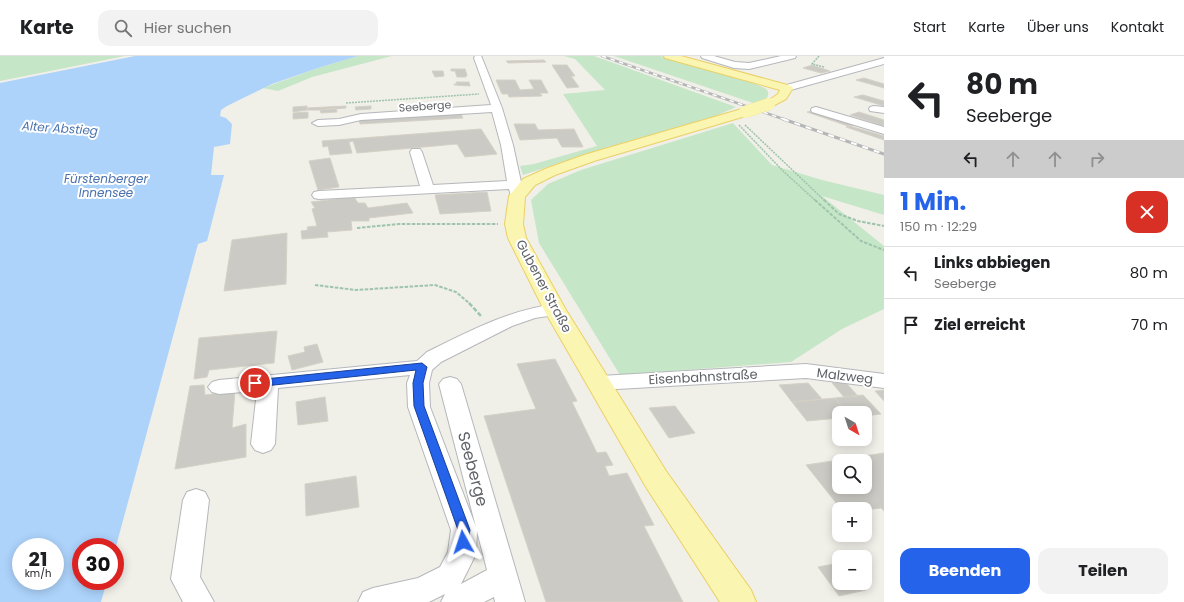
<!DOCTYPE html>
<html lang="de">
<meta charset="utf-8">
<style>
:root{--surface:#fff;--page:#f2f2f2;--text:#202124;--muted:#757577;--line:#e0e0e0;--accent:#2563eb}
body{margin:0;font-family:Poppins,sans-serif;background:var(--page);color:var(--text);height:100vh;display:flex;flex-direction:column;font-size:15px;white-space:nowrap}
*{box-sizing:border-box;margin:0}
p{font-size:13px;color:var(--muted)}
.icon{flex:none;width:22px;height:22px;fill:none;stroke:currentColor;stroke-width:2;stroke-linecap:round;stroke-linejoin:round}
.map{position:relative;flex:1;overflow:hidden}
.panel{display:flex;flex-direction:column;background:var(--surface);width:300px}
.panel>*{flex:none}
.guide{background:#fff;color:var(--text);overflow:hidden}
.needle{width:26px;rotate:141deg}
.buttons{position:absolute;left:832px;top:350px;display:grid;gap:8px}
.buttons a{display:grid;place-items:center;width:40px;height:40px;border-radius:8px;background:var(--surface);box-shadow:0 2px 10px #0003;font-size:20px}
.speed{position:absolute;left:12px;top:482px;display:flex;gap:8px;font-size:20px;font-weight:700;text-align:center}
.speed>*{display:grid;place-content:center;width:52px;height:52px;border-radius:50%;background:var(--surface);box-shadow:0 2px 10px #0003;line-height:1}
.speed small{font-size:10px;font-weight:400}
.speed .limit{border:6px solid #d22;background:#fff;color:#111}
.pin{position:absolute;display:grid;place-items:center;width:34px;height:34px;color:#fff;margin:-17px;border:2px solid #fff;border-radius:50%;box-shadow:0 1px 4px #0007}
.me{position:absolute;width:44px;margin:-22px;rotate:355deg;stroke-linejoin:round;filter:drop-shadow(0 0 3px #0008)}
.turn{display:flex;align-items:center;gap:14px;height:84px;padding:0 16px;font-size:18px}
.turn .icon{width:52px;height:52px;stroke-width:2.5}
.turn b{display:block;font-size:28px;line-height:34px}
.lanes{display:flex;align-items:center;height:38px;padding:0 16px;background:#0003;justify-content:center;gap:20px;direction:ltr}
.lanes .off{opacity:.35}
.round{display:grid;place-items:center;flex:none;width:42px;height:42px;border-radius:12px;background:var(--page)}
.headline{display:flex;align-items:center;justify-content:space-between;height:68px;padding:0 16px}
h1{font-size:24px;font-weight:700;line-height:30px;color:var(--accent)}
.action{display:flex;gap:8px;margin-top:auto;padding:8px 16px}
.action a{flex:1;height:46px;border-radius:12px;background:var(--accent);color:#fff;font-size:16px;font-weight:700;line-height:46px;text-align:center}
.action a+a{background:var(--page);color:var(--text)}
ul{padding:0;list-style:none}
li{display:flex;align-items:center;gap:12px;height:52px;padding:0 16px;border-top:1px solid var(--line)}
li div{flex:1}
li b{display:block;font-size:15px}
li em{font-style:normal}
header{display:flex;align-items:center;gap:24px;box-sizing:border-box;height:56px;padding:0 20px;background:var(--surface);border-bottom:1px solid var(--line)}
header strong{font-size:19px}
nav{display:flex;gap:22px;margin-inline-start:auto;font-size:14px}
.search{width:280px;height:36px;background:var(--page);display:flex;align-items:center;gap:10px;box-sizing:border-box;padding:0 14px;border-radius:12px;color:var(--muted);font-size:15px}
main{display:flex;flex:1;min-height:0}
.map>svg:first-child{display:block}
</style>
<header>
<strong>Karte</strong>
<div class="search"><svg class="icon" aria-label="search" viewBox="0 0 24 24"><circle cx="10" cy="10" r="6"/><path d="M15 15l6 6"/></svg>Hier suchen</div>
<nav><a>Start</a><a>Karte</a><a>Über uns</a><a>Kontakt</a></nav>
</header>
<main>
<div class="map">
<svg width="884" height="546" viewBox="0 0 884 546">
<rect width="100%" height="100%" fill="#f0efe8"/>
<path fill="#c6e6c8" d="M0,0H125L0,25Z
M358,0H392L312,21L278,35L263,32L321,11Z
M564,0H594L736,51L711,62L605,92L523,119L520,110L534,108L597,90L563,38L605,34L575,3Z
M614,0C628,0 645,0 660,0C673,2 762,27 767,34C770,39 767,42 764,45L753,47Z
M733,67L772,109L822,124L884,139V159L822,140L884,190V253L842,273L791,306L620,319L539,187L531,144L548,128L581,114Z"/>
<path fill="#add3fb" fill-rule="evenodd" d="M135,0H358L321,11L272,28L227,50L221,54L220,60L226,62L232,68L230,88L214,91L211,119H224L207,185L198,188L115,494V491H81V525H107L101,546H0V27ZM21,491H55V525H21Z"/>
<path fill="#cccac4" stroke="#d5d1c6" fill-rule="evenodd" d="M544,4L546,6L508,7L506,5Z
M552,9H567L575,20H571L579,31L567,32Z
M812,9L830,15L821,17L803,12Z
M451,13H465L467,19L466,21H457L455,15H451Z
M432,15H443L444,20L435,21Z
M864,22L884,28V32L856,24Z
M496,24H515L520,34L534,33L529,24H541L548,37H540L542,40L509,41L508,38H502Z
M456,26H469L470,30L454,29V28H457Z
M863,39L884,45V50L854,41Z
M307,50V54L293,56V51Z
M346,50V52L320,54H307V52Z
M371,50V53L356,54L355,51Z
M336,52L337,56L321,57L320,54Z
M812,55L853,69L848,70L807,56Z
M308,56V62L293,63V57Z
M460,56L463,62L360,68L359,64Z
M859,56L884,64V70L850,59Z
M514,68H535L538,74L574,73L583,91H562L557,82L520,84Z
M850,70L884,80V84L846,71Z
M481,73L497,98L465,101L457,88L357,97L353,85L349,86L352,97L330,99L328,90L323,91L322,85Z
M330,102L339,131L318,134L309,105Z
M487,136L491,155L440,158L435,139Z
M354,141L358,147H365L368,152L407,147L413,157L369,162V165H351L352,174L327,176L328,181L302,183L301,175L308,174L307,171L317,170L312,153L315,152L311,146Z
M287,177L286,228L224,235L232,184Z
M277,275L274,307L209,314L207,321L194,323L199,282Z
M317,288L323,306L292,314L288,300L305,296L304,291Z
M555,303L577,345L572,346L597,397L606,396L613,409L605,410L609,420L627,417L654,469L644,470L683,546H546L484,360L536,353L517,308Z
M845,326L858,340L844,341L832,327Z
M808,327L822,343L792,346L779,329Z
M204,329L205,339L235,335L232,372L246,368V401L175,413L190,330Z
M884,334V345L875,335Z
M863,339L881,358L865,360V357H848L835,342Z
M325,341L328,365L298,369L296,346Z
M835,342L848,357H839V362L807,365L792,346Z
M675,350L695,377L669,382L649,352Z
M884,397V455L881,452L865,454L841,453L806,409ZM839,405H865V431H839Z
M356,420L359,451L306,460L305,428Z
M839,507V527H861L866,534L839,540L818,511Z"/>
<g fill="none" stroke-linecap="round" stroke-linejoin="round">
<g stroke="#b5b7bb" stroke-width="2">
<path id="minor" d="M475,0H481L482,2L502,52L513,89L524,140L522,143L517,144L512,143L509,133L319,143L314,142L312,139L314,136L319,135L420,130L410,96L412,93H420L422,96L433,129L507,125L501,89L492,56L361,64L339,69L318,70L312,67L318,64L339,63L361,58L491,49L474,2Z
M701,0H714L735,6L749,7L781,0H796L795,2L749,13L734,12L702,2Z
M884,2V8L787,35L782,32L783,30Z
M874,50L884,51V57L870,55L869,53L870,51Z
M816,51L884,71V78L812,56L811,54L812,52Z
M555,248L561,250L564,254L561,258L535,262L512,270L441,306L432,314L429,327L430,351L476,471L439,328L443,323L450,321L457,323L461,328L525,546H495L494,541L484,546H441L445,538L429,546H358L363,536L373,532L418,522L440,511L448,496L451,474L408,351L407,327L410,319L278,332L275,388L271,394L263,397L255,394L251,388L257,335L219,338L212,336L208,331L212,326L219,324L417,305L427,296C470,275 506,255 555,248ZM477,475L487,514L461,528L476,498Z
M806,308L884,318V332L806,322L600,334L593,332L589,327L593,322L600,320Z
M196,433L205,436L209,444L200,521L214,546H183L171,523L183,444L187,436Z"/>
</g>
<g stroke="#ebd066" stroke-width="2">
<path id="major" d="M664,0H681L791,30L793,32L786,43L769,52L765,51L763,48L778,38L780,34L665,2Z
M745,52L749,53L751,56L749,59L594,105L555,119L535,129L525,141L523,168L526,182L566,254L666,415L751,534L756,546H720L646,431L544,254L508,182L505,168L509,140L523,123L545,113L584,99Z"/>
</g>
<path stroke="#9ec4ac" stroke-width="1.5" stroke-dasharray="2 1" stroke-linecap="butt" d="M819,0L812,8L824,11
M346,47L479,38
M739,69L784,116L816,145
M745,69L825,145"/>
<path stroke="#9ec4ac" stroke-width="2" stroke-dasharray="3.5 1.5" stroke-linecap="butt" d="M815,144L861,185L884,194
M824,144L839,158L858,165L884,170
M357,172L399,168H498
M315,229L356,234L435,229L456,236L470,248"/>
<path stroke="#9ec4ac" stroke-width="2.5" stroke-dasharray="4.5 2" stroke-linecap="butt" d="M469,247L482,261"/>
<use href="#minor" fill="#fff" fill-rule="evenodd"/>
<use href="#major" fill="#fbf5b2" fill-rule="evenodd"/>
<g stroke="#b5b6b7" stroke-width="2.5">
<path id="rail-far1" d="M602,0L786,64"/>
</g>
<g stroke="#b5b6b7" stroke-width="3">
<path id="rail" d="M783,63L884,98"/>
</g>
<use href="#rail-far1" stroke="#fff" stroke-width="1.5" stroke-dasharray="4.5" stroke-linecap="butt"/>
<use href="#rail" stroke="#fff" stroke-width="2" stroke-dasharray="6" stroke-linecap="butt"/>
<g stroke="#ebd066" stroke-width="12" stroke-linecap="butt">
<path id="major-bridge" d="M745,56L769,48"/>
</g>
<use href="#major-bridge" stroke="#fbf5b2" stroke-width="12"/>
</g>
<path fill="#2563eb" stroke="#184099" d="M422,307L427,311L423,327L424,350L470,474L467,490L463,492L458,490L456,486L458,474L414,350L413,327L416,314L255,331L250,327L255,324Z"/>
<g text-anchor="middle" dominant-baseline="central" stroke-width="4" stroke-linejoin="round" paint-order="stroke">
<g font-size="11" fill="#5f6267" stroke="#fff">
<text transform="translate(425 50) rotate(-4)">Seeberge</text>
</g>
<g font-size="12" font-style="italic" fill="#4972ae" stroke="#fff">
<text transform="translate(60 72) rotate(4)">Alter Abstieg</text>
<text x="106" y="122">Fürstenberger<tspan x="106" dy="14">Innensee</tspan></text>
</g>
<g font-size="13" fill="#5f6267" stroke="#fff">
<text transform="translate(544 230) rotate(62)">Gubener Straße</text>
<text transform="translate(845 320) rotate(7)">Malzweg</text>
<text transform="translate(703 321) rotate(-3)">Eisenbahnstraße</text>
</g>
<g font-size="16" fill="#5f6267" stroke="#fff">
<text transform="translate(473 413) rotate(75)">Seeberge</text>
</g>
</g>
</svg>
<div class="buttons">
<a><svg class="needle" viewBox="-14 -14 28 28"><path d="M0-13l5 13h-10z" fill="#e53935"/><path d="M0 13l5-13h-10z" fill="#757577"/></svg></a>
<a><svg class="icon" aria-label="search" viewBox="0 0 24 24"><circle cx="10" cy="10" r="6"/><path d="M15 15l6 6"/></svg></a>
<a>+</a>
<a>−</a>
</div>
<div class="speed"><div>21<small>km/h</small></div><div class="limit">30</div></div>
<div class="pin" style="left:255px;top:327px;background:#d93025"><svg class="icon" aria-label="arrive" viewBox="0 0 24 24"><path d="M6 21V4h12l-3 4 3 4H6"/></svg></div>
<svg class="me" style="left:463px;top:486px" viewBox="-20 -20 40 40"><path d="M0-17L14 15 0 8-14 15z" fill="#2563eb" stroke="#fff" stroke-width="4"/></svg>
</div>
<section class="panel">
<div class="guide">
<div class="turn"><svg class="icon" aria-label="left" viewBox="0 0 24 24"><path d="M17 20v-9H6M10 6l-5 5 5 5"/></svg><div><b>80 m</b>Seeberge</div></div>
<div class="lanes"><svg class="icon" aria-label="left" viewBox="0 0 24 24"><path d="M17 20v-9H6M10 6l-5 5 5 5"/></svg><svg class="icon off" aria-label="ahead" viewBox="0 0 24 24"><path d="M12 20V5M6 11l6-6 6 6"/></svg><svg class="icon off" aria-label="ahead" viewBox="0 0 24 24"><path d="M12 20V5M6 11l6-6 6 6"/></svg><svg class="icon off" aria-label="right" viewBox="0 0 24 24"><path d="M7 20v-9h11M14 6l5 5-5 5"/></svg></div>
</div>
<div class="headline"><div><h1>1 Min.</h1><p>150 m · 12:29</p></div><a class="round" style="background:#d93025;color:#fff"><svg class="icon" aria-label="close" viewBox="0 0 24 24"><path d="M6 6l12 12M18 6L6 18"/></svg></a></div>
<ul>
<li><svg class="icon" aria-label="left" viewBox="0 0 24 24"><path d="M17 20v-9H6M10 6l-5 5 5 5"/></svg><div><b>Links abbiegen</b><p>Seeberge</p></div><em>80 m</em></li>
<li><svg class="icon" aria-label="arrive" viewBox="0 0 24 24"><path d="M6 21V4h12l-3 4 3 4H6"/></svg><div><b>Ziel erreicht</b></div><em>70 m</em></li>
</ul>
<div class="action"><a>Beenden</a><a>Teilen</a></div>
</section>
</main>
